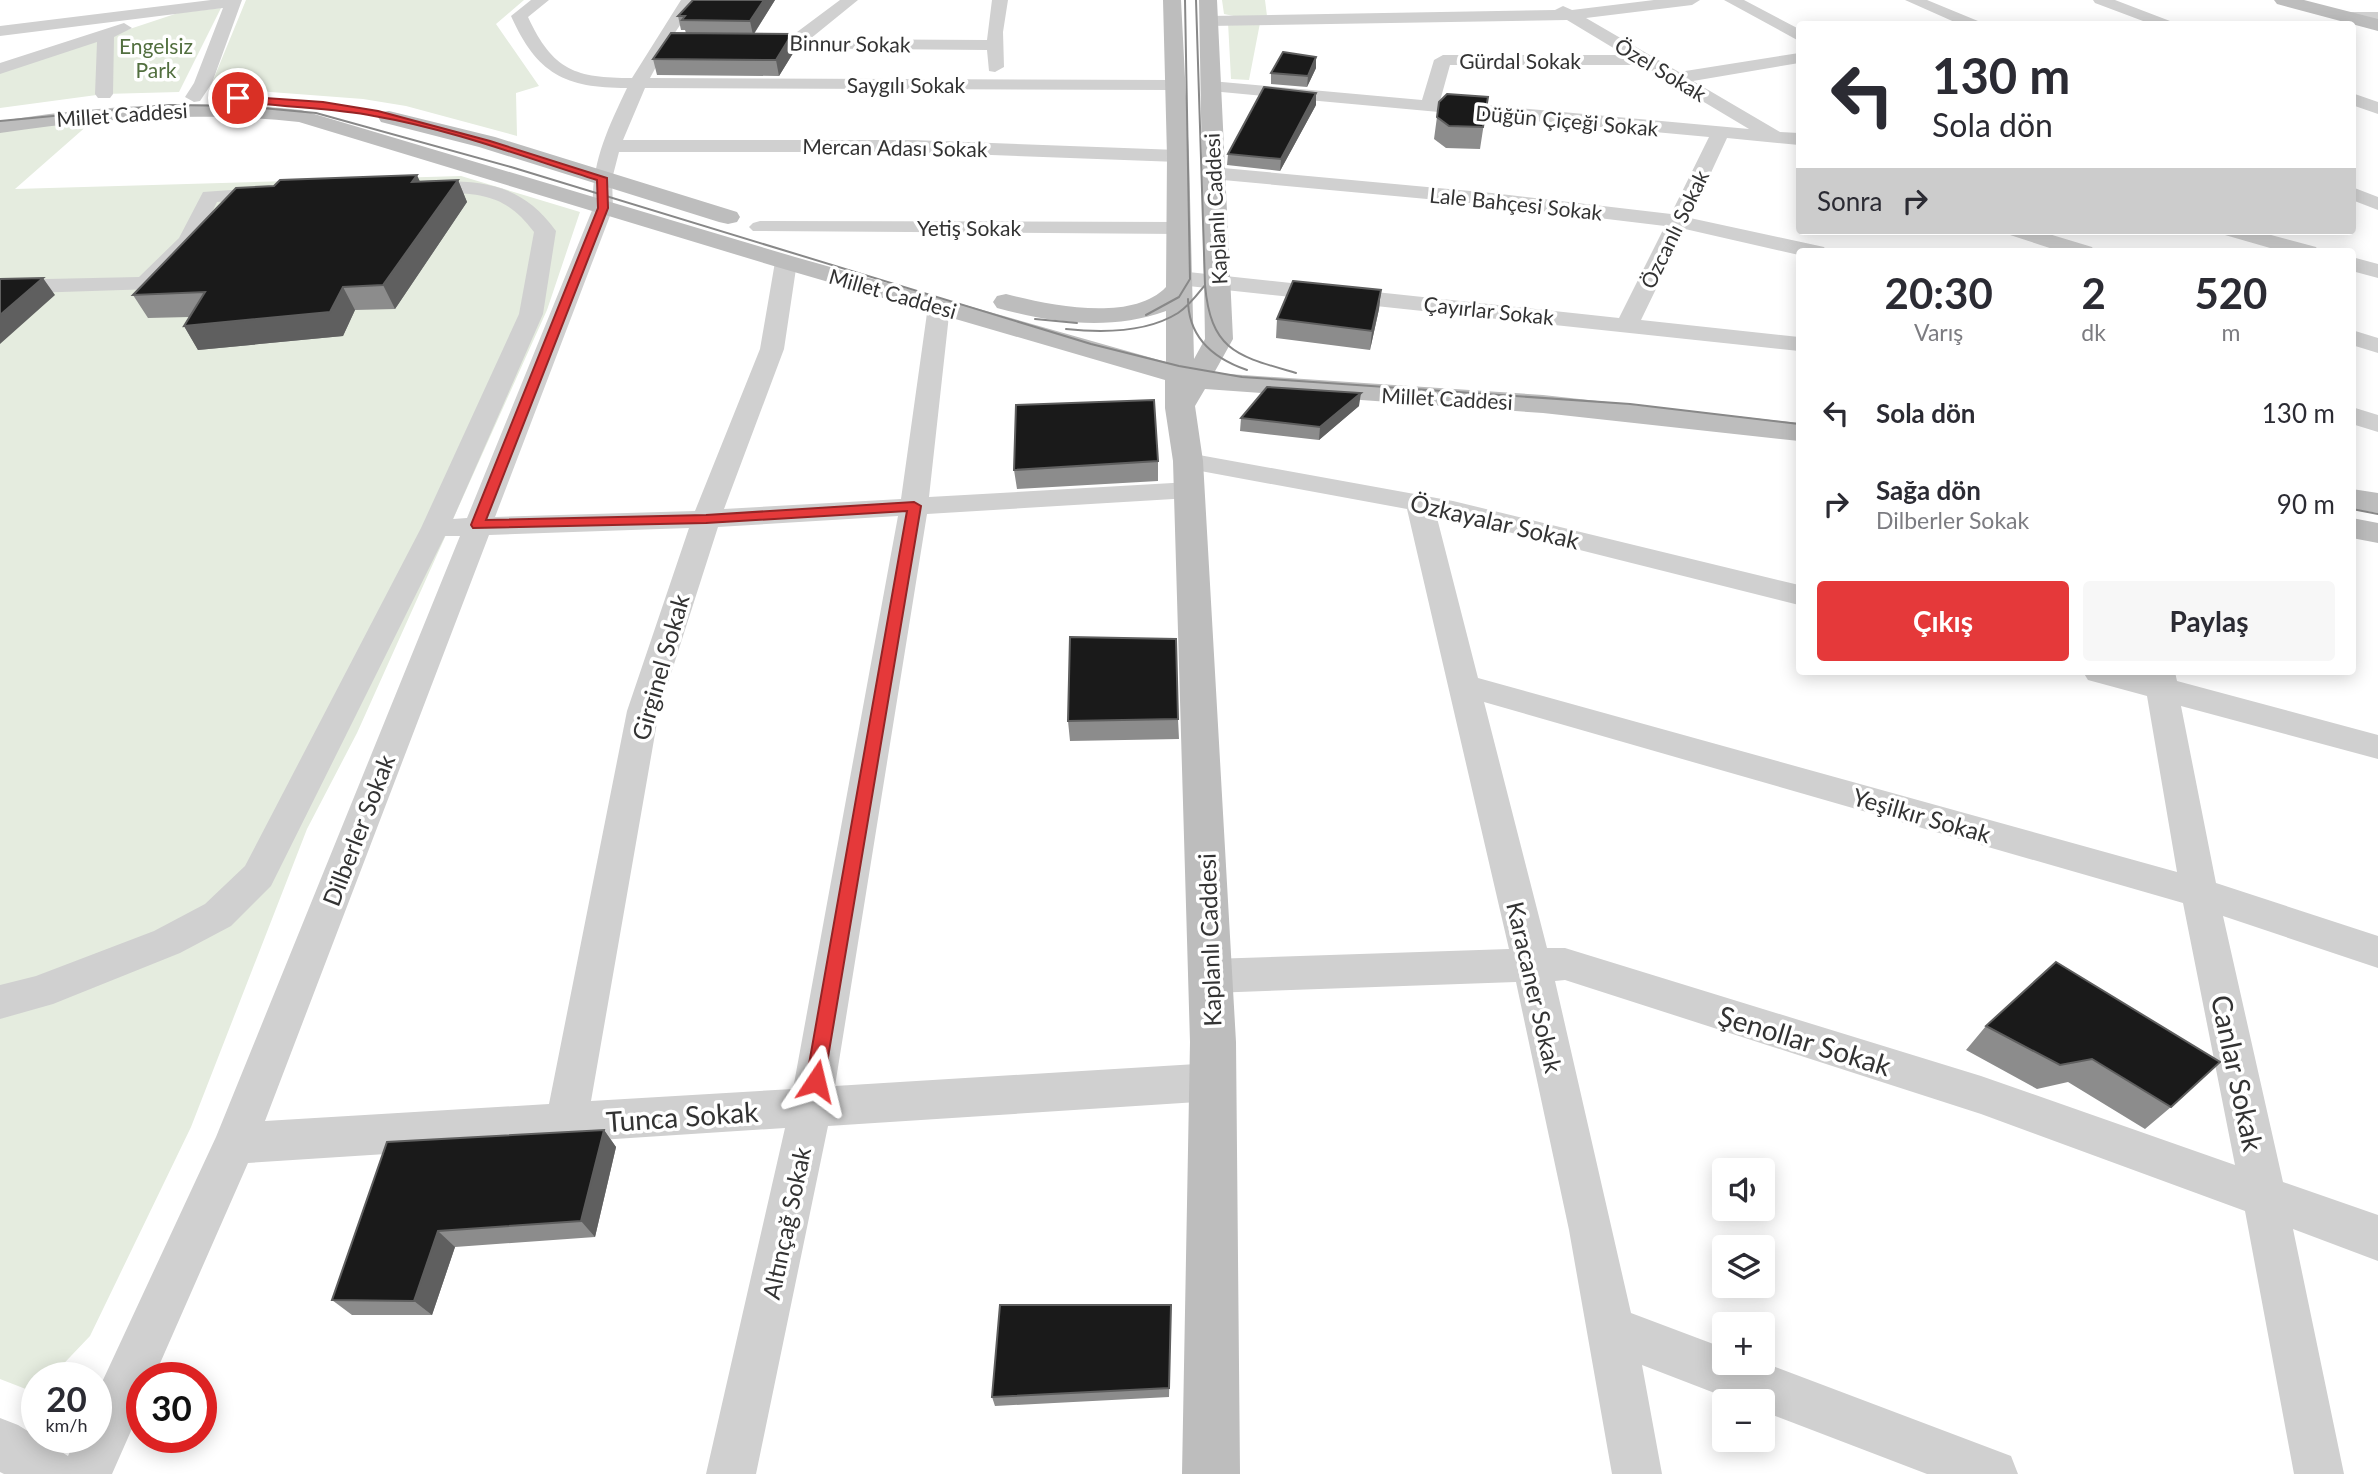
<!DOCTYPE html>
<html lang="tr">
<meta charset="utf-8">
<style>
:root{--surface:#fff;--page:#f7f7f7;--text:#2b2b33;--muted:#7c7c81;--accent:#e5393a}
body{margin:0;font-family:Lato,sans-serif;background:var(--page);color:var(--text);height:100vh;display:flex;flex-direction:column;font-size:26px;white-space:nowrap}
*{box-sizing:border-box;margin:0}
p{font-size:23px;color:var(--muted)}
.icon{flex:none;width:38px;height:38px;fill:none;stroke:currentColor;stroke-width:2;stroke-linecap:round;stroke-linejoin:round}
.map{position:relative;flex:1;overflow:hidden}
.details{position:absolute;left:1796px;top:248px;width:560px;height:427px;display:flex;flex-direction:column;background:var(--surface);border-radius:7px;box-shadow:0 4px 18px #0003}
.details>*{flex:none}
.hud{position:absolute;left:1796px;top:21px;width:560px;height:214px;border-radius:7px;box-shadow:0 4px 18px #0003;background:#fff;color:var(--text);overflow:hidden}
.tools{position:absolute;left:1712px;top:1158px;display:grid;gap:14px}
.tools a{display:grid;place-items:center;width:63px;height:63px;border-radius:7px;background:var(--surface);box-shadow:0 4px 18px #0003;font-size:35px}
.speed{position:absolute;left:21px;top:1362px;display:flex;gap:14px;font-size:35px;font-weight:700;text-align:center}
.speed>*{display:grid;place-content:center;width:91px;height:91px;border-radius:50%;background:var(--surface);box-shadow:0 4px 18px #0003;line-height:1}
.speed small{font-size:18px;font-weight:400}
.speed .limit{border:10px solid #d22;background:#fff;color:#111}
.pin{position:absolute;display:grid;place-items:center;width:60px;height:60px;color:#fff;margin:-30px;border:4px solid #fff;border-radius:50%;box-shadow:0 2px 7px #0007}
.me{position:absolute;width:77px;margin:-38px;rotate:10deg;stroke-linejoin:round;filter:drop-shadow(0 0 5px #0008)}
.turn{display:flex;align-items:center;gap:24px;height:147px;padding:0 21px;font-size:32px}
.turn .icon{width:91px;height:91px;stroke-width:2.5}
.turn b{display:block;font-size:49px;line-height:60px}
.then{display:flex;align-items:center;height:66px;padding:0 21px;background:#0003;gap:14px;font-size:26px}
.eta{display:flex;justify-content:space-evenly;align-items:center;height:119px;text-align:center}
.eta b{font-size:42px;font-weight:700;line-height:49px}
.button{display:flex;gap:14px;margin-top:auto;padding:14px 21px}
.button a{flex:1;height:80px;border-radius:7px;background:var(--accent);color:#fff;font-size:28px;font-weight:700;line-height:80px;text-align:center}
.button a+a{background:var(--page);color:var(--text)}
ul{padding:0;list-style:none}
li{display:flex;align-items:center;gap:21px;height:91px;padding:0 21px}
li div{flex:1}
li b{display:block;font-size:26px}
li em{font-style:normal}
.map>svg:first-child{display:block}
</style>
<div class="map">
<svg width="2378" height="1474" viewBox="0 0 2378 1474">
<rect width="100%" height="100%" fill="#fff"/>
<path fill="#e5ecdf" d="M246,0H524L496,24L539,86L516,93L517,136L406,106L363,99L245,90H209Z
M1222,0H1265L1267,16L1248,19L1224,14Z
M221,8L179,92L104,94L0,108V72L178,13Z
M1228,22L1260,23L1249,80L1231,79Z
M97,117L15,189L461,176L580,212L547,310L357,733L307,829L191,1127L90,1336L51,1377H37L36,1393L0,1379V128Z"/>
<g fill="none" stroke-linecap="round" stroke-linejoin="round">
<path fill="#d0d0d0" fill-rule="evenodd" d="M211,0H242L212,83L200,101L194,102L185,97L194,83L223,8L0,36V26Z
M531,0H549L528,17C553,71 576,78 632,78L681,0H697L672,37L650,78L1175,80L1184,85L1175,90L645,88L623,140H913L1178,150L1188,156L1178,162L913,152H619L612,179L613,208L495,517L695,511L760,349L775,262L778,257H794L797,262L784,349L724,509L901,499L928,306L931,301H947L950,306L929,497L1190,482L1200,484L1204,490L1200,496L1190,498L927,514L835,1086L1213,1063L1228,1069L1234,1082L1228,1095L1213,1101L828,1126L756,1474H706L785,1128L248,1163L154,1377H142V1406L112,1474H4L0,1472V1418L18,1425L68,1456L77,1437H96V1395L216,1137L460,536H445L271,886L231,926L180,953L53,1004L0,1019V985L36,976L154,931L205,904L245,866L421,528L519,314L534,232C508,197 484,193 442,193C431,193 420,195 409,192L406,188L409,184L416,182C474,180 519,179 556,231L543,314L453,519L467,518L593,208C591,163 608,128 627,88C565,88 537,74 511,16ZM898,516L793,1089L591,1101L659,711L718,527ZM689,528L627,711L549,1104L265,1121L489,535Z
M840,0H858L810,39L987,40L992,0H1008L1003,32L1004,67L995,72L989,71L987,50L749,48L741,43L749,38H789Z
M1654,0H1700L1692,5L1586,18L1679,72L1799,53V63L1693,81L1780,132L1799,133V145L1727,138L1690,218L1824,247L1827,252H1799V255L1685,229L1641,320L1799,337V351L1179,285L1171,283L1168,278L1171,273L1179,271L1619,318L1665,226L1492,205L1212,179L1205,177L1202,173L1205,169L1212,167L1492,193L1671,214L1709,137L1211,91L1202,86L1211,81L1422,100L1434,60L1443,55H1625L1567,20L1209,26L1201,21L1209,16L1555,10L1563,6L1572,10ZM1450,65H1642L1749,129L1440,101Z
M1724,0H1744L1799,29V41Z
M1905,0H1927L1978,21L1980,24H1959Z
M2093,0H2115L2170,21L2172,24H2151L2095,3Z
M2344,12H2378V22L2338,20L2336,17L2338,14Z
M124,23L132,28L114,37L113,94L110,98H98L95,94L97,42L0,74V63Z
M2352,93L2378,102V114L2352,105Z
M275,187L282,189L285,193L282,197L217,202L196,246L153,289L0,294V280L139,277L179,238L203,192Z
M2352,187L2378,197V210L2352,200Z
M760,221L1178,222L1185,224L1189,228L1185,232L1178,234L753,231L749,227L753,223Z
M2006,231H2039L2092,247L2095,252H2062L2010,235Z
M2221,231H2256L2316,247L2319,252H2284L2225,235Z
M2352,257L2378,264V278L2352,271Z
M2352,330L2378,338V353L2352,345Z
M2352,407L2378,415V432L2352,424Z
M1188,453L1453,501L1799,585V605L1436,514L1478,678L2177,872L2147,696L2088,680L2083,672H2175L2177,681L2378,735V759L2181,706L2216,883L2378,936V968L2223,916L2283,1182L2378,1215V1261L2293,1229L2344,1474H2294L2245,1211L1981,1114L1565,980L1555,981L1631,1313L1724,1348V1363L1762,1362L2011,1456L2018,1474H1927L1762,1411V1402H1738L1642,1365L1662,1474H1612L1569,1230L1516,982L1211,993L1197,988L1192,976L1197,964L1211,959L1509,949L1407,509L1179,467L1175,461L1179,455ZM1484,702L2183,903L2235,1165L1981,1076L1565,948H1547Z"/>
<path fill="#bdbdbd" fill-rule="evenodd" d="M1163,0H1181L1189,156L1194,359L1205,339L1199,0H1217L1233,339L1214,373L1543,395L1799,423V441L1543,413L1205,389L1195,406L1203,461L1236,1042L1240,1474H1182L1190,1042L1173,461L1165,408V380L777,267L299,122C198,111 100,118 0,133V121C101,105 200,99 301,110L795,257L1166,362V311C1110,331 1053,323 997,308L993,302L997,296L1006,294C1048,305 1132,323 1166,287L1167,156Z
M2274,0H2304L2378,19V31L2277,4Z
M389,111L495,137L737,212L740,217L737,222L728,224L719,222L479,147L381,122L378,117L381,112Z
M2352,489L2378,493V513L2352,509Z
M2352,518L2378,523V543L2352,538Z"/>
<path stroke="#888" stroke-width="2" d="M0,121L170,105L242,106L316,113L511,167L1091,344L1179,366L1242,377L1630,404L1799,424
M1205,285C1211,352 1238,356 1296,373
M1188,299C1188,337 1212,358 1247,370
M1146,315L1179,297L1190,279L1185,0
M1035,319L1077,323
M1066,329C1103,333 1146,333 1178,313C1189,306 1197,295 1205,285L1196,0
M2352,509L2378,514"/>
</g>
<path fill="#8c8c8c" d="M693,0H775L754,34H792L795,50L779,76L657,75L653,59L686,33L685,30H681L678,16Z
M1316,57V68L1307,87L1271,84V73Z
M1488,97L1480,149L1446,148L1434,139L1439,102Z
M1316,105L1280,171L1227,165L1228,154Z
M458,180L467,202L395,309L355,310L343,336L198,350L184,326L189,317L148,318L133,295L420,181Z
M1381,290L1379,309L1370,350L1276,338L1277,319Z
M1359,406L1319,440L1240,431L1241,418Z
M1158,461V481L1017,489L1014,470Z
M1178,719L1179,739L1070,741L1068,721Z
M2056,962L2171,1107L2145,1129L2068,1082L2037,1089L1966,1050L1986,1026Z
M604,1130L616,1147L595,1237L455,1247L432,1315H352L332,1300L387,1142Z
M1171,1315L1169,1397L995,1406L992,1397Z"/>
<path fill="#5f5f5f" d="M764,0H775L753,35L750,21Z
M792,34L795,50L779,76L776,60Z
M1316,57V68L1307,87L1308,76Z
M1316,93V105L1280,171L1281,159Z
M417,175L427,197L412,182Z
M458,180L467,202L395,309L383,285Z
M43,278L55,295L0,344V315Z
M343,287L355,310L343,336L198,350L184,326Z
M1381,290L1379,309L1370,350L1372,331Z
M1361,393L1359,406L1319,440L1320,427Z
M604,1130L616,1147L595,1237L581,1221Z
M438,1231L455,1247L432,1315L414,1301Z"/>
<path fill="#1a1a1a" stroke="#5f5f5f" stroke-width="2" d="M693,0H764L750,21L682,20L685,16H678Z
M671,33L792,34L776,60L653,59Z
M1283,52L1316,57L1308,76L1271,73Z
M1264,87L1316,93L1281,159L1228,154Z
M1447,94L1488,97L1483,127L1449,126L1437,117L1439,102Z
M417,175L412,182L458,180L383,285L343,287L330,312L184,326L205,292L133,295L236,188L274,186L280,180Z
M43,278L0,315V279Z
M1293,281L1381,290L1372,331L1277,319Z
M1267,387L1361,393L1320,427L1241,418Z
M1154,400L1158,461L1014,470L1016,405Z
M1070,637L1176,639L1178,719L1068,721Z
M2056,962L2220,1062L2171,1107L2092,1059L2060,1065L1986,1026Z
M604,1130L581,1221L438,1231L414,1301L332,1300L387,1142Z
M1000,1305H1171L1169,1388L992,1397Z"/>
<path fill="#e5393a" stroke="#952526" stroke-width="2" d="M238,96L323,102L378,111L490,141L607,178L608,208L486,520L706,515L914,502L921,506L823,1087L816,1090L809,1087L806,1081L907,511L706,523L473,528L471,525L598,208L597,180C524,157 450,129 374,116C328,107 281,108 235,100Z"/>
<g text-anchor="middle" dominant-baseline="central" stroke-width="7" stroke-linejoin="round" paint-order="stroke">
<g font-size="21" fill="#333" stroke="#fff">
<text transform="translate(850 43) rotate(1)">Binnur Sokak</text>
<text x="1520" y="60">Gürdal Sokak</text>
<text transform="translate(1661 69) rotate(31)">Özel Sokak</text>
<text x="906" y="84">Saygılı Sokak</text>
<text transform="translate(122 114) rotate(-4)">Millet Caddesi</text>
<text transform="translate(1567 120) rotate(5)">Düğün Çiçeği Sokak</text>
<text transform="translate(895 147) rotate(1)">Mercan Adası Sokak</text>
<text transform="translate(1516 203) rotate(6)">Lale Bahçesi Sokak</text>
<text transform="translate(1215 209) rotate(-93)">Kaplanlı Caddesi</text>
<text x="969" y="227">Yetiş Sokak</text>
<text transform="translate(1674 229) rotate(-64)">Özcanlı Sokak</text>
<text transform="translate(893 293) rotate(16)">Millet Caddesi</text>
<text transform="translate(1489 310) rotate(6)">Çayırlar Sokak</text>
<text transform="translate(1447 398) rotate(3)">Millet Caddesi</text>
</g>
<g font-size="21" fill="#526f3f" stroke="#fff">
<text x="156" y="45">Engelsiz<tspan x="156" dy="24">Park</tspan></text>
</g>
<g font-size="24" fill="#333" stroke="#fff">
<text transform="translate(1495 521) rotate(13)">Özkayalar Sokak</text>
<text transform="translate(660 667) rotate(-74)">Girginel Sokak</text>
<text transform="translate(1922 815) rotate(16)">Yeşilkır Sokak</text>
<text transform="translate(358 830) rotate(-69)">Dilberler Sokak</text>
<text transform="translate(1209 940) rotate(-92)">Kaplanlı Caddesi</text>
<text transform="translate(1535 987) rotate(77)">Karacaner Sokak</text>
<text transform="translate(786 1223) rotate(-78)">Altınçağ Sokak</text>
</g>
<g font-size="28" fill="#333" stroke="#fff">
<text transform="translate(1805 1040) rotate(17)">Şenollar Sokak</text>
<text transform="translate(2238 1073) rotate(78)">Canlar Sokak</text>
<text transform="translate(682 1116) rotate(-4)">Tunca Sokak</text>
</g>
</g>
</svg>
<div class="tools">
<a><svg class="icon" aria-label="sound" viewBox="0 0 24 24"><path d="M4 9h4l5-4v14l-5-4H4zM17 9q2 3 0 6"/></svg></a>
<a><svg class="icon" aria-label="layers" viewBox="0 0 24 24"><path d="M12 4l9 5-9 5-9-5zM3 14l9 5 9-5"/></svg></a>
<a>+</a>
<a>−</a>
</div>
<div class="speed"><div>20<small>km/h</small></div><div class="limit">30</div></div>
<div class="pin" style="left:238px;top:98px;background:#d93025"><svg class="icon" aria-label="arrive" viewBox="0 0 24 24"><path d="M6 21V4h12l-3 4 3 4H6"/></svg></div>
<svg class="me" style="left:816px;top:1081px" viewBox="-20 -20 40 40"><path d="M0-17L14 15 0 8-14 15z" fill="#e5393a" stroke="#fff" stroke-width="4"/></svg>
<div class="hud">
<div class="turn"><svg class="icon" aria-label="left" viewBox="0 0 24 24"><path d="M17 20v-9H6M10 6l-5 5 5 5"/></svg><div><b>130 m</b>Sola dön</div></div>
<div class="then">Sonra<svg class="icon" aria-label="right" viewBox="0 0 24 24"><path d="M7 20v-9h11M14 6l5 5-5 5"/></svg></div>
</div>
<section class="details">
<div class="eta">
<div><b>20:30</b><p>Varış</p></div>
<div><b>2</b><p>dk</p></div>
<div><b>520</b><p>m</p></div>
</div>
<ul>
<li><svg class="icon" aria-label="left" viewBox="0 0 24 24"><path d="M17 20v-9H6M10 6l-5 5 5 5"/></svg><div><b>Sola dön</b></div><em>130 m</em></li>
<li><svg class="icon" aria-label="right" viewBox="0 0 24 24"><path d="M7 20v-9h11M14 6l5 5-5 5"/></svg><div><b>Sağa dön</b><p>Dilberler Sokak</p></div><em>90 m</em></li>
</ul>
<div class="button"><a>Çıkış</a><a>Paylaş</a></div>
</section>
</div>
